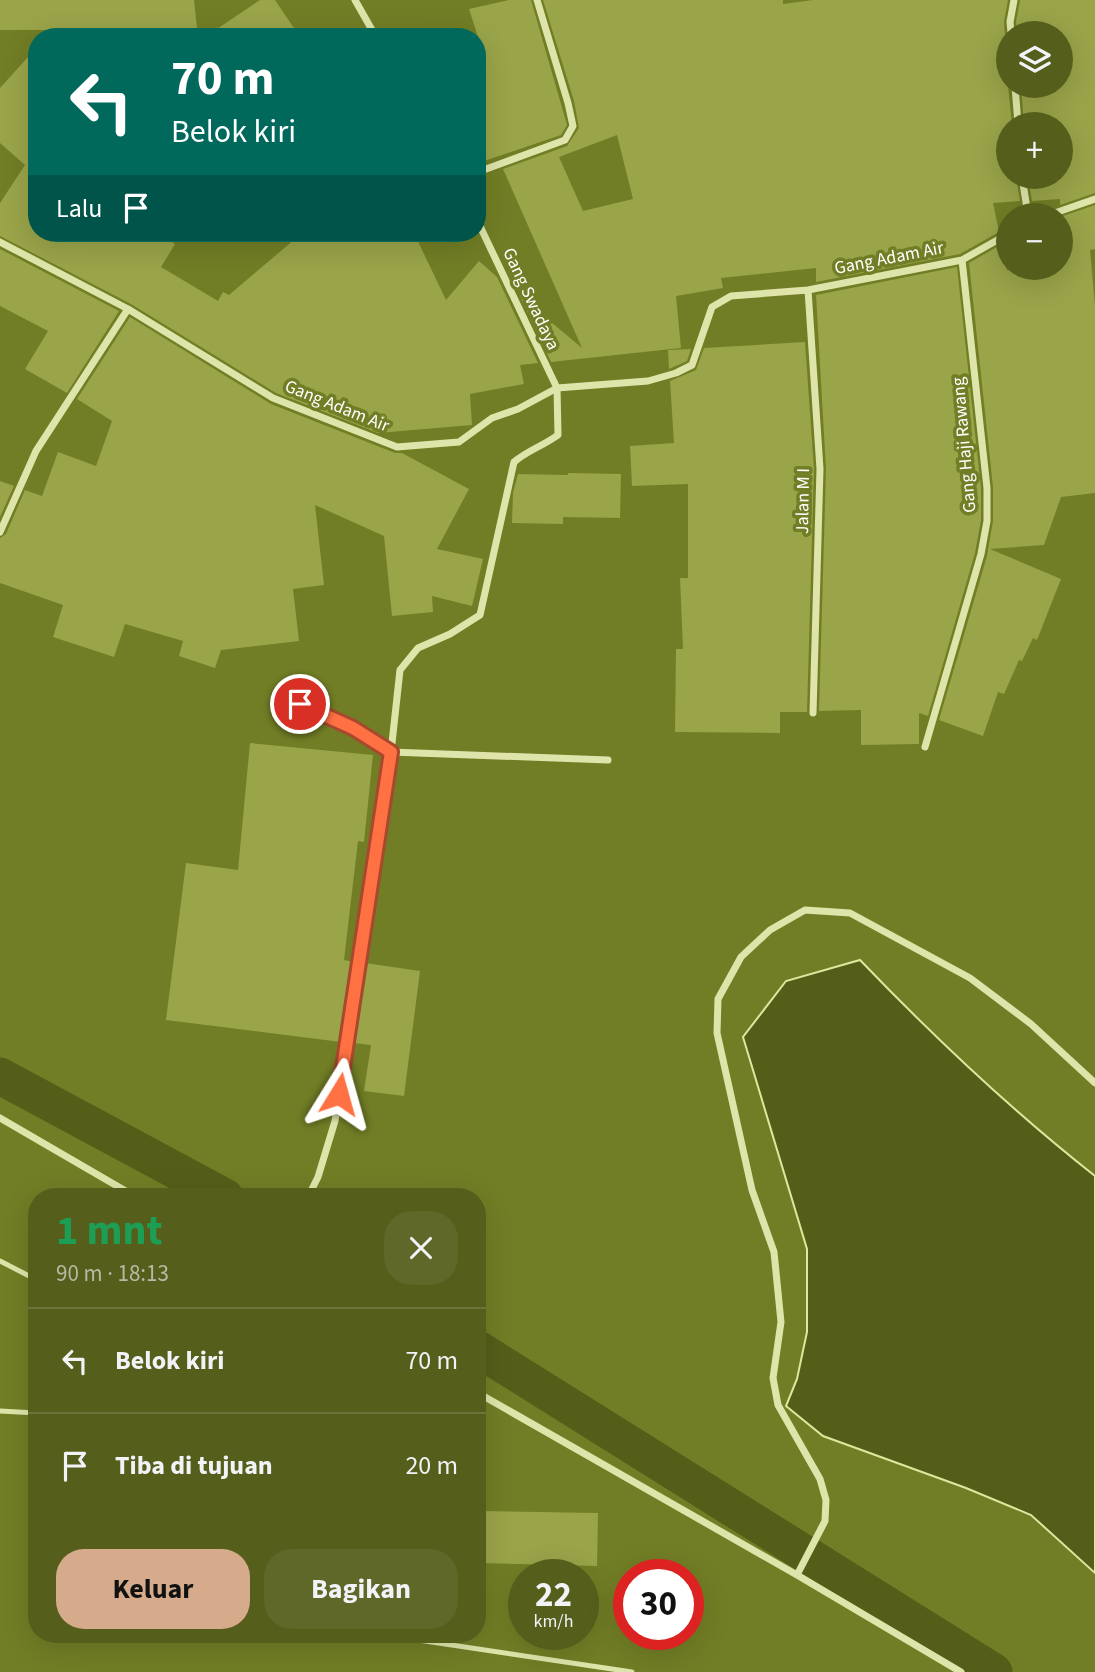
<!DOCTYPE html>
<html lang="id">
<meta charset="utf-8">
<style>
:root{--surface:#565e1c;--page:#5f6729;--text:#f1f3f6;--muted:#b6baa3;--line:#6c733b;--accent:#d6ab8b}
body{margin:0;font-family:"Source Sans 3",sans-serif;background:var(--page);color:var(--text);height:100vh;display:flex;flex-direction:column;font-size:26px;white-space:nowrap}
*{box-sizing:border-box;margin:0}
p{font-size:23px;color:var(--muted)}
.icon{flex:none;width:38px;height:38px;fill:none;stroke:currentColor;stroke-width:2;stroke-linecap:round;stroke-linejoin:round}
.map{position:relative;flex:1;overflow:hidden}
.side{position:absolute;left:28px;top:1188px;width:458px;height:455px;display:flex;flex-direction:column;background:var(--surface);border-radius:28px;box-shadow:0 7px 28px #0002}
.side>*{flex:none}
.hud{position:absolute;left:28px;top:28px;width:458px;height:214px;border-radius:28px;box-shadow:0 7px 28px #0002;background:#00695c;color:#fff;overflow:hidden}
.controls{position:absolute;left:996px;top:21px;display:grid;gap:14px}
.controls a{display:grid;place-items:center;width:77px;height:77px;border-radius:50%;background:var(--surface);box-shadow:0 7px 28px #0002;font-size:35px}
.speed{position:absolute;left:508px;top:1559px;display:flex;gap:14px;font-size:35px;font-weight:700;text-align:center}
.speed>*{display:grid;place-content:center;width:91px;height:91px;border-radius:50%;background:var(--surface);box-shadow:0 7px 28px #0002;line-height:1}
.speed small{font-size:18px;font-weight:400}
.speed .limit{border:10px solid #d22;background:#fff;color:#111}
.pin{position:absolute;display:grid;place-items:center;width:60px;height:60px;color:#fff;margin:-30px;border:4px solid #fff;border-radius:50%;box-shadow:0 2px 7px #0007}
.me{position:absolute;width:77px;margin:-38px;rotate:8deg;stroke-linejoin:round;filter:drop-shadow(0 0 5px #0008)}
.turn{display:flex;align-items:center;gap:24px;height:147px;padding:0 28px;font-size:32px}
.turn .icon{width:91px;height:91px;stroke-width:2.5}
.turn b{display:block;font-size:49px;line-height:60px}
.then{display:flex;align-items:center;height:66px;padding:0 28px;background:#0003;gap:14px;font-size:26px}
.round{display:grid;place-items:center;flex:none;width:74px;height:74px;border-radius:28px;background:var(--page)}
.overview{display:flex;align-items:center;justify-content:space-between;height:119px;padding:0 28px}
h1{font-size:42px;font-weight:700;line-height:52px;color:#1e9e55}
.cta{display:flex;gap:14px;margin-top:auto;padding:14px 28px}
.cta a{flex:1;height:80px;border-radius:28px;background:var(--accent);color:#111;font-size:28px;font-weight:700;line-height:80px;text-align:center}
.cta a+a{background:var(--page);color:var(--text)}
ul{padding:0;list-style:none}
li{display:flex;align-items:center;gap:21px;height:105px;padding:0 28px;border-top:2px solid var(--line)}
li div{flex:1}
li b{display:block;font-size:26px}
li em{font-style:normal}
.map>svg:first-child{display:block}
</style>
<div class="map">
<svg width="1095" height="1672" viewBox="0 0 1095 1672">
<rect width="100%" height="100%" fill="#727e25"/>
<path fill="#555e19" stroke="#dfe69e" stroke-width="2" d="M860,960C933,1036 1011,1110 1095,1176V1573L1031,1515L966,1488L823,1436L786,1406L797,1379L807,1332V1249L743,1037L786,981Z"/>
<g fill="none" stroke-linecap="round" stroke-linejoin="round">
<path stroke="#555e19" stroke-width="37" d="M0,1076L225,1197
M478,1349L994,1672"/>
</g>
<path fill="#9aa449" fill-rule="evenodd" d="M0,0H194L198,37H46L52,30H0Z
M260,0H275L300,37H205Z
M509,0H531L567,125L561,135L478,163V37L469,9Z
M543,0H783V4L813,0H1008L1004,22L1005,34L1008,38V86L1012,124H1008V177H1016L1020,201L993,203L999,232L960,254L816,282V268L721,278L723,288L676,296L681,348L551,362L520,296L582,348L503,169L567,146L579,128L574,101ZM617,135L633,199L583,211L559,157Z
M1020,0H1095V193L1060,205V199L1032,201L1028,177H1060V124H1024L1021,86H1060V33H1017L1016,22Z
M37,47V233H158L175,244L161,267L218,301L223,292L229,295L302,233H414L446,300L479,261L497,277L538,363L520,365L524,384L470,394L472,425L378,433L276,393L131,304L0,236V203L25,165L0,143V88Z
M1095,205V249L1090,250L1095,305V493L1061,497L1044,545L990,549L1061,579L1037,640L1033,638L1022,661L1019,660L1004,694L998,692L983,736L939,720L987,556L993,521V487L969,263L1002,244L1007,270L1060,268V217Z
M0,249L119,311L67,393L25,369L48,331L0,306Z
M957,267L981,488V520L975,553L928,716L919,713V744L861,745V710L819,711L826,469L816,295Z
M130,317L271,404L395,453H402L469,489L437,549L483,559L472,606L432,596L433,612L392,616L384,536L315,505L324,585L293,589L299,641L221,650L215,668L179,656L183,641L125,624L114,657L53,637L63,605L0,583V538L6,534L25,490L42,496L58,452L96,466L112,421L77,399Z
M805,342L814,469L807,712H780V733L675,732L676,649H683L680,578H688V484L632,486L630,446L674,443L670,381L696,370L704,348Z
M691,349L687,361L669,369L668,350Z
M568,473L621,474L620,518L563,517V524L512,523L513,493L518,474L568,475Z
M0,481L14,486L0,517Z
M250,743L373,755L364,842L358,841L344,960L353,962L341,1042L166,1020L186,863L238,870Z
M365,963L420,971L404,1096L364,1091L371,1045L353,1043Z
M478,1511L598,1513L597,1566L478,1563Z"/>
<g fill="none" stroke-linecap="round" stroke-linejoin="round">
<path stroke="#dfe5aa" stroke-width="5" d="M0,1261L37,1280
M0,1411L37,1413
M378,1634L632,1672"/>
<path stroke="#dfe5aa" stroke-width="7" d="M355,0L376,37
M1011,33L1010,22L1014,0
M1015,86L1018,124
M478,172L565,140L573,126L568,103L537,0
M1022,177L1028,215
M1049,215L1095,199
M0,242L128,309L273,398L397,447L459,442L492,418L518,409L557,388L648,381L676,373L692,365L712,307L731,296L808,290L962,260L1008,234
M808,290L820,469L813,713
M0,532L36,451L128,309
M301,704L353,728L391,752L608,760
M925,747L981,554L987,521V488L962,260
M0,1118L136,1197
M308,1197L318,1177L335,1121L391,752L400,670L418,648L450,634L480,615L514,462C528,450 543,446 558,435L557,388L478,222
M478,1393L797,1575L961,1672
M797,1575L825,1521L826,1500L820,1479L778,1405L773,1378L781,1322L774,1252L752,1190L717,1033L718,999L741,957L770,930L805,910L850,913L970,978L1031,1024L1095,1083"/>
</g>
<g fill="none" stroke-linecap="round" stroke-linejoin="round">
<g stroke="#a6492c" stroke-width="18">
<path id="route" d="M300,704L353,728L391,752L339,1094"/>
</g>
<use href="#route" stroke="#ff7043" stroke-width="12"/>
</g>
<g text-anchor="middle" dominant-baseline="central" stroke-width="7" stroke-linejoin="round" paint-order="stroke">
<g font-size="18" fill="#fff" stroke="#727e25">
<text transform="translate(889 258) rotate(-11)">Gang Adam Air</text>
<text transform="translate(531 299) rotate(65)">Gang Swadaya</text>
<text transform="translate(337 406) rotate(22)">Gang Adam Air</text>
<text transform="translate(964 445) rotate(-95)">Gang Haji Rawang</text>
<text transform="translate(803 501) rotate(-89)">Jalan M I</text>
</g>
</g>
</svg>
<div class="controls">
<a><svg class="icon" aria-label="layers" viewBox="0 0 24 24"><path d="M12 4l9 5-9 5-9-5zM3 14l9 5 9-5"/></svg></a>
<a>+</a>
<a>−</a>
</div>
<div class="speed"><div>22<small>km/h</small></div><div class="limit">30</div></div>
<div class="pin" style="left:300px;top:704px;background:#d93025"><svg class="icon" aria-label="arrive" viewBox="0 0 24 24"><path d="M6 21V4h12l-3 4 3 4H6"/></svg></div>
<svg class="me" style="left:339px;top:1094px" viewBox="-20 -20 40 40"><path d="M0-17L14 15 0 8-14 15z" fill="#ff7043" stroke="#fff" stroke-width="4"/></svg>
<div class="hud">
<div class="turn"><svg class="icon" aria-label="left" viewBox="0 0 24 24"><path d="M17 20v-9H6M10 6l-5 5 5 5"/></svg><div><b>70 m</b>Belok kiri</div></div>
<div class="then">Lalu<svg class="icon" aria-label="arrive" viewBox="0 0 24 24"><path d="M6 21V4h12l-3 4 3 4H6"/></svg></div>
</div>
<section class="side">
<div class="overview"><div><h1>1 mnt</h1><p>90 m · 18:13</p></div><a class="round"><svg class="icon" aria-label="close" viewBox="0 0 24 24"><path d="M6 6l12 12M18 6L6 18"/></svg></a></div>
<ul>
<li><svg class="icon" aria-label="left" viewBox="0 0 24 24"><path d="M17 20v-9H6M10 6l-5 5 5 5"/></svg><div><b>Belok kiri</b></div><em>70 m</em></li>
<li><svg class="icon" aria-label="arrive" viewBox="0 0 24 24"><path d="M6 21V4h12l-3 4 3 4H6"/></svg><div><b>Tiba di tujuan</b></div><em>20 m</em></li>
</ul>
<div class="cta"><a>Keluar</a><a>Bagikan</a></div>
</section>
</div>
